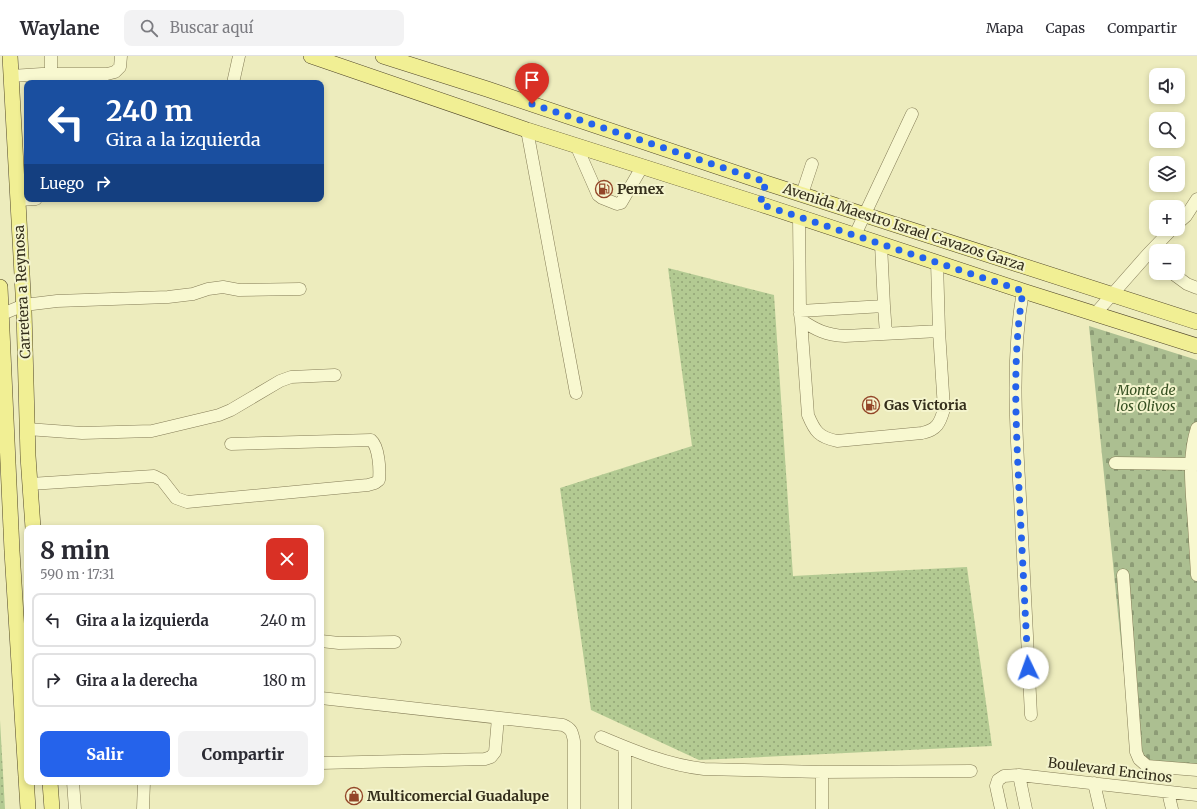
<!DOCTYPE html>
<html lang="es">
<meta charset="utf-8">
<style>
:root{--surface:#fff;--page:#f2f2f3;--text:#2b2b33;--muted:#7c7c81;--line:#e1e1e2;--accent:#2563eb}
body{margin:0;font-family:Merriweather,serif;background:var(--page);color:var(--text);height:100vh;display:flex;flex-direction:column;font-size:15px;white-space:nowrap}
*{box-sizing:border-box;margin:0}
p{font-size:13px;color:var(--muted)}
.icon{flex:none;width:22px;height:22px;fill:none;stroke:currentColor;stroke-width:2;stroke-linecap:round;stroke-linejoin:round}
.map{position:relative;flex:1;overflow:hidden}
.side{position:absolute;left:24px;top:469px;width:300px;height:260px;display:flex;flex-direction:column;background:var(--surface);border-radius:8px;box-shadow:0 2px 6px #0003}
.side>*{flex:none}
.guide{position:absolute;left:24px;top:24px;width:300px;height:122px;border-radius:8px;box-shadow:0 2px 6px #0003;background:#1a4fa0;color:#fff;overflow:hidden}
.controls{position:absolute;left:1149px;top:12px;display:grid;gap:8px}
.controls a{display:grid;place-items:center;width:36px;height:36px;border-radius:8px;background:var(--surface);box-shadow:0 2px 6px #0003;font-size:20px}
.pin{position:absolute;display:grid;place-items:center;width:34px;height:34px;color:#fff;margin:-41px -17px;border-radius:50% 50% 50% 0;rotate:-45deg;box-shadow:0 0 4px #0007}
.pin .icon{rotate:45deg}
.me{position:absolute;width:44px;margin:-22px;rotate:357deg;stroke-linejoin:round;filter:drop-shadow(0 0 3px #0008)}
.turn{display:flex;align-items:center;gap:14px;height:84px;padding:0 16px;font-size:18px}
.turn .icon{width:52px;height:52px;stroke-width:2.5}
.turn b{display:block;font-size:28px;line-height:34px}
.then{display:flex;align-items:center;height:38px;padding:0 16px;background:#0003;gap:8px;font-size:15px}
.round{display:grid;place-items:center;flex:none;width:42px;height:42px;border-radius:8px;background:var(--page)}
.headline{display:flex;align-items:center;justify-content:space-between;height:68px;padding:0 16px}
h1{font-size:24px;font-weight:800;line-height:30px}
.cta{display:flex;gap:8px;margin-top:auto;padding:8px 16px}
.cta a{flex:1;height:46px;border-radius:8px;background:var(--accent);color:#fff;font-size:16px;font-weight:800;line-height:46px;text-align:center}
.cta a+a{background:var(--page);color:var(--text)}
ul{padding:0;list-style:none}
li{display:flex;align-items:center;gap:12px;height:54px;margin:0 8px 6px;padding:0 8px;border:2px solid var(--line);border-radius:8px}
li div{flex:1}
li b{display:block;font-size:15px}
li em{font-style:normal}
header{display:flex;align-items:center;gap:24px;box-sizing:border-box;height:56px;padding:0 20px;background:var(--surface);border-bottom:1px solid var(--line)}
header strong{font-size:19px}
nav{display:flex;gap:22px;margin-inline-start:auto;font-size:14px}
.search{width:280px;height:36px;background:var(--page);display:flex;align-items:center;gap:10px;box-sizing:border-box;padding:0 14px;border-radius:8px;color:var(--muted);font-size:15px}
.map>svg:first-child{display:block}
</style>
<header>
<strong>Waylane</strong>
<div class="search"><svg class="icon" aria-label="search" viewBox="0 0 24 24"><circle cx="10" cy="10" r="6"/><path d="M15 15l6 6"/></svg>Buscar aquí</div>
<nav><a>Mapa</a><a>Capas</a><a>Compartir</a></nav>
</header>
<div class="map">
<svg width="1197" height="753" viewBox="0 0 1197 753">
<defs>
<pattern id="grass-dots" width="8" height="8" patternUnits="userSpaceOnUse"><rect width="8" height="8" fill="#b3ca92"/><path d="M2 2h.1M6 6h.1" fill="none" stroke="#92a476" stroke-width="1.8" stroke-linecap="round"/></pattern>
<pattern id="cemetery-stones" width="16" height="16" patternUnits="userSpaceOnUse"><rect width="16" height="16" fill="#acbf91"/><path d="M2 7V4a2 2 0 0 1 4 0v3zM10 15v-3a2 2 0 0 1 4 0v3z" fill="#8d9c76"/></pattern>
</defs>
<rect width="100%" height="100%" fill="#edecbd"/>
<path fill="url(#grass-dots)" d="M668,212L774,239L793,520L967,511L992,690L699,704L591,654L560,432L692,390Z
M0,664L5,753H0Z"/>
<path fill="url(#cemetery-stones)" d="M1089,270L1197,304V711L1133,706Z"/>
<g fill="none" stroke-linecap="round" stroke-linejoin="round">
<g stroke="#847c57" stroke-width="13">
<path id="minor" d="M51,18V0
M11,20L42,18H107L115,16L120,11L121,0
M233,27L239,0
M527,74L576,337
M576,89L598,139L602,142L617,148L621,147L642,111
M802,138L812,108
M18,144L36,143
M799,160L800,255L884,250L881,188
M1178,167L1186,160L1197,143
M855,179L912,58
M1172,217L1187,228L1197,232
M1023,235C1011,303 1016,373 1020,441C1023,513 1027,586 1031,659
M884,250L886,278
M800,258L801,264C816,274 826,279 845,280L939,275L937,206
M1095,258L1147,199L1172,173
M0,259L24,249L57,245L168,241L193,238L208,233L223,231L239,234L300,233
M801,264L808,359C815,376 819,381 837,385L922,377C937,374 940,367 944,353L939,275
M27,373L82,377L152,375L219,359L231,354L280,325L291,321L335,319
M1115,407L1191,408
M30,428L154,420L162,424L176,442L187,446L368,429L375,427L379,424C380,413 379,391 371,384L231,388
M1194,468C1192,437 1187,402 1197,372
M1197,468H1194L1197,519
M1123,519L1136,696L1139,703L1147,710L1197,714
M321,585L339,587L395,586
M321,642L563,669C572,673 572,676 574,685V753
M601,681C634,695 668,709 704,713L822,716L971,715
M321,707L485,703L491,701L495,696L498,662
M822,716V753
M1019,719L1026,753
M73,726L75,753
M1094,727L1100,753
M1168,736L1172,753
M143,753L144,726
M625,753V691
M1001,753L996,730L998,724L1004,720L1019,719L1197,739"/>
</g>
<g stroke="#52482b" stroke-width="16">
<path id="major" d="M10,0L24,255L28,400L33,472
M311,0L527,74L760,148L1023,235L1197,290
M383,0L487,33L766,127L1197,266
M0,231L12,495L28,753
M50,726L52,753"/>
</g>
<use href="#minor" stroke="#f8f8d0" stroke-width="12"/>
<use href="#major" stroke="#f1ef94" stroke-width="15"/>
</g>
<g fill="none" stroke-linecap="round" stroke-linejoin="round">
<path stroke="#2563eb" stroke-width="7" stroke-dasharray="0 12.6" d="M532,48L766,126L760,148L1023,235C1012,300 1016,367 1019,433C1022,493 1025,552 1028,612"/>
</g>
<defs>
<g id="fuel-ring" transform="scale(0.9)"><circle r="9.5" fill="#f4f4cd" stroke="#934628" stroke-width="1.5"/><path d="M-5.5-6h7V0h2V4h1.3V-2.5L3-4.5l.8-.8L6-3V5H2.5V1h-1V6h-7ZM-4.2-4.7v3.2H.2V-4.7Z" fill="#934628"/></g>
<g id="shop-ring" transform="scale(0.9)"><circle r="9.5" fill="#f4f4cd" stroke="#934628" stroke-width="1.5"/><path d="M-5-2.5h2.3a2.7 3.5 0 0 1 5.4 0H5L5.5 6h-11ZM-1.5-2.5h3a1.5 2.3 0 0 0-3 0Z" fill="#934628"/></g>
</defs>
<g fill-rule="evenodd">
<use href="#fuel-ring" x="604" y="133"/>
<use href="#fuel-ring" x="871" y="349"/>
<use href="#shop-ring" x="354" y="740"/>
</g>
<g text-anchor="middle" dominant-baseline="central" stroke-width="4" stroke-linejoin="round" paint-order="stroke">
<g font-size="14" font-weight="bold" fill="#342e1b" stroke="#f4f4cd" text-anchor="start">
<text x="617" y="133">Pemex</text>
<text x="884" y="349">Gas Victoria</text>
<text x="367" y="740">Multicomercial Guadalupe</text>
</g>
<g font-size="14" fill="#342e1b" stroke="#f4f4cd">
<text transform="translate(904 171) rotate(18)">Avenida Maestro Israel Cavazos Garza</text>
<text transform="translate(22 236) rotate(-93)">Carretera a Reynosa</text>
<text transform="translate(1110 714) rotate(7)">Boulevard Encinos</text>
</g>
<g font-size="14" font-style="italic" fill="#375022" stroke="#f4f4cd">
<text x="1146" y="334">Monte de<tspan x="1146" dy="16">los Olivos</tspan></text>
</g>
</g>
</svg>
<div class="controls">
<a><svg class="icon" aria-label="sound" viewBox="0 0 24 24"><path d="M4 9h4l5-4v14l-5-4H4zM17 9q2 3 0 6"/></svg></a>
<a><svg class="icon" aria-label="search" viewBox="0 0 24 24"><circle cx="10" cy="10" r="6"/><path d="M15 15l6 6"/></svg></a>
<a><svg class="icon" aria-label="layers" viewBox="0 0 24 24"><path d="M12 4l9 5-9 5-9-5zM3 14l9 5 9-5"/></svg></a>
<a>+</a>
<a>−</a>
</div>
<div class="pin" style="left:532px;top:48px;background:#d93025"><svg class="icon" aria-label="arrive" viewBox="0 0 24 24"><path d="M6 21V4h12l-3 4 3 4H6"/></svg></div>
<svg class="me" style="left:1028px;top:612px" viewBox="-20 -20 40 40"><circle r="19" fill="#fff"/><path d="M0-13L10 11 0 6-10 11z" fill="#2563eb"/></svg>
<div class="guide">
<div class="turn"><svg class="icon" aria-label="left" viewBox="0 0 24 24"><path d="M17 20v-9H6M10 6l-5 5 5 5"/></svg><div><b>240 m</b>Gira a la izquierda</div></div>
<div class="then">Luego<svg class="icon" aria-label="right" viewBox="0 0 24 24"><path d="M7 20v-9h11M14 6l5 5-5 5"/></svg></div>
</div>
<section class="side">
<div class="headline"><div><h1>8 min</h1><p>590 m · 17:31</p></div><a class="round" style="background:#d93025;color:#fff"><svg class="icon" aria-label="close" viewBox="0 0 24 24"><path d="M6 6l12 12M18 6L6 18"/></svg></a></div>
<ul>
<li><svg class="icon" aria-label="left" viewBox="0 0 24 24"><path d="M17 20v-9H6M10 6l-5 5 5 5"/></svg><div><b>Gira a la izquierda</b></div><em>240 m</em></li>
<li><svg class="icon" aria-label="right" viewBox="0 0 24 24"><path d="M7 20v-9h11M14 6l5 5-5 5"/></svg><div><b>Gira a la derecha</b></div><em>180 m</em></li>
</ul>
<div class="cta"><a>Salir</a><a>Compartir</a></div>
</section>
</div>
